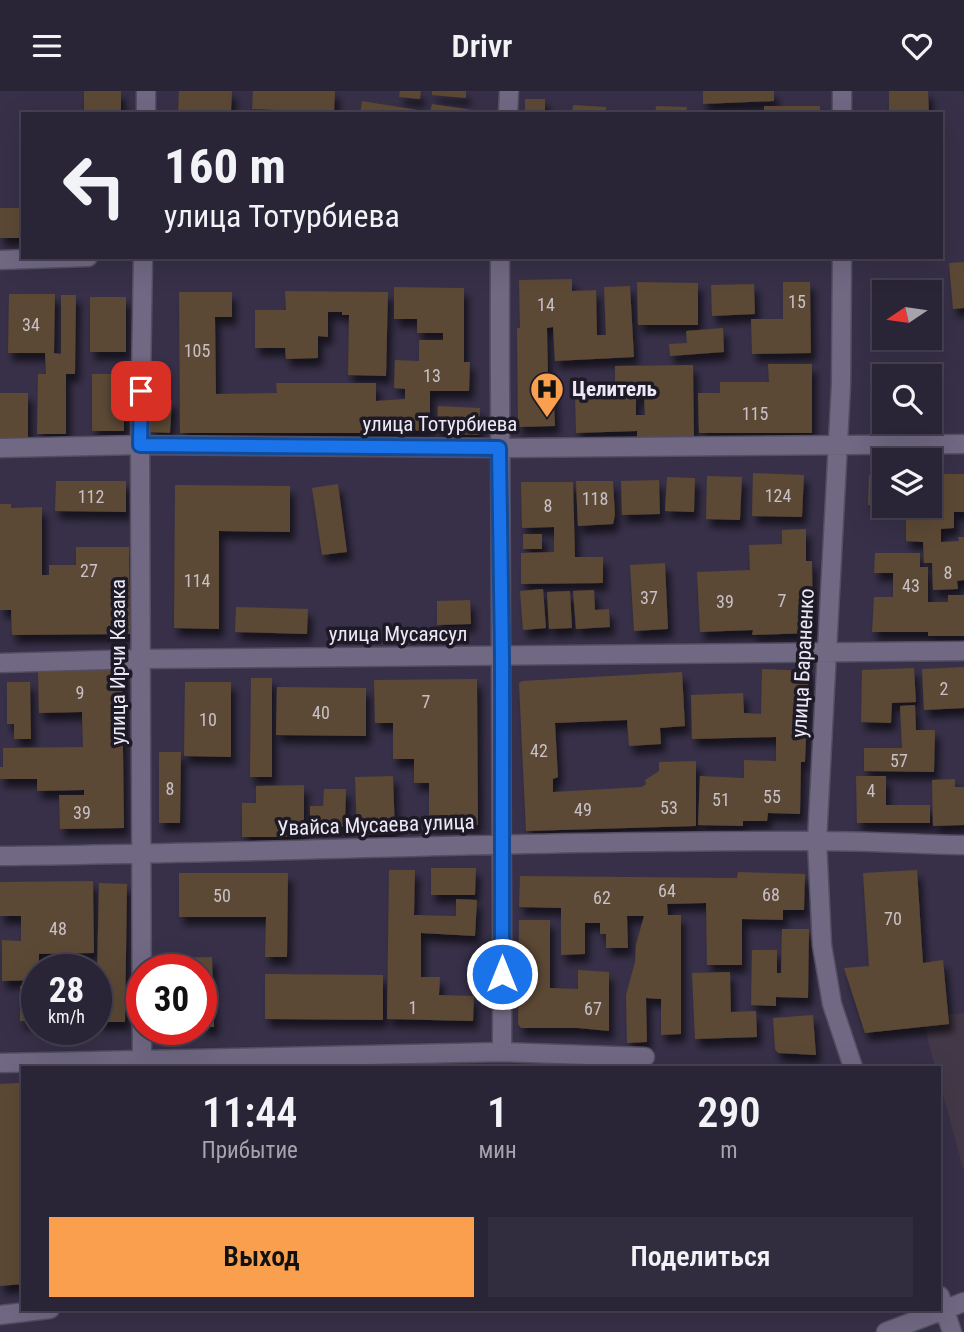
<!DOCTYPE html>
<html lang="ru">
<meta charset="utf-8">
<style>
:root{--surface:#292436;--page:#312c3e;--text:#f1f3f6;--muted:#a5a4ad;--line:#454151;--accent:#f99f4d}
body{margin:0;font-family:"Roboto Condensed",sans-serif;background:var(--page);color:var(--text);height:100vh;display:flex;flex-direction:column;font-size:26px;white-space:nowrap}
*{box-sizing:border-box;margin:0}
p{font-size:23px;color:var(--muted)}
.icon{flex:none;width:38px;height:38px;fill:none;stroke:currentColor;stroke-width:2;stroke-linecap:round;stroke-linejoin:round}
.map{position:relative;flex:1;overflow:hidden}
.sheet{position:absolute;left:21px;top:975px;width:920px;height:245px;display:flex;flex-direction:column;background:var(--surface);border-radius:0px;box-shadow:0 7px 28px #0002,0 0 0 2px var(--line)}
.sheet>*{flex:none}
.hud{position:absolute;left:21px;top:21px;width:922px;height:147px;border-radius:0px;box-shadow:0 7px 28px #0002,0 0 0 2px var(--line);background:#292436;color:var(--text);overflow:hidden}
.needle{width:46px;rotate:257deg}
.controls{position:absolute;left:872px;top:189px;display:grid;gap:14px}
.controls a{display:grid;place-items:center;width:70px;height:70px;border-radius:0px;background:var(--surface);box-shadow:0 7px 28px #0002,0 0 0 2px var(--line);font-size:35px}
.speed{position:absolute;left:21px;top:863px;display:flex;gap:14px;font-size:35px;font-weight:700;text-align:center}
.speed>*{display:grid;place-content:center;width:91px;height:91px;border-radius:50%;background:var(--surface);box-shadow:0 7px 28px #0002,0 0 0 2px var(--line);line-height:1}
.speed small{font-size:18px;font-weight:400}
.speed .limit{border:10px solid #d22;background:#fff;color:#111}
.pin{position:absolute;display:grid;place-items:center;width:60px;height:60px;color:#fff;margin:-30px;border-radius:14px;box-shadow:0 4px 10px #0006}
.me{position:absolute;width:77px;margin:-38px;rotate:0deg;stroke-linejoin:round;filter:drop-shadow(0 0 5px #0008)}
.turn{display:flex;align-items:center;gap:24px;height:147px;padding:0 28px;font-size:32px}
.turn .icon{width:91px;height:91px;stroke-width:2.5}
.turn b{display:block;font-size:49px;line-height:60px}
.eta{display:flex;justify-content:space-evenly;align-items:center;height:119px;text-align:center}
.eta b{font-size:42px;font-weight:600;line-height:49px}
.primary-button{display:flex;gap:14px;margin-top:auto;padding:14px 28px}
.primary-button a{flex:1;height:80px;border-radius:0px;background:var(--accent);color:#111;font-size:28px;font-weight:600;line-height:80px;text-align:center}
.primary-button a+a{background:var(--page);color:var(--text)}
header{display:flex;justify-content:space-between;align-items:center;height:91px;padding:0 28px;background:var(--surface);font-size:32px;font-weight:600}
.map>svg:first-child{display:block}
</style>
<header><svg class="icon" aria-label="menu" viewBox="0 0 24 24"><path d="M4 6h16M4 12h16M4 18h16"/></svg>Drivr<svg class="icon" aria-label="heart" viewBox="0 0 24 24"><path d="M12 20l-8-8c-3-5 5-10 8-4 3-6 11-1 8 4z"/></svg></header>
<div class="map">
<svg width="964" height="1241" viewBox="0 0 964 1241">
<defs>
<filter id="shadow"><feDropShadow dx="4.5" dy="8" stdDeviation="3.5" flood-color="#0009"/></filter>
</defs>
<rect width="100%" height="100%" fill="#373048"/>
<path fill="#433847" d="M964,922V1081L940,992V976H935L922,926Z"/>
<path fill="#5c4834" filter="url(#shadow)" d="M84,0H121V23H84Z
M179,0H232L231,21H178Z
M253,0H335L334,23H299V20L252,18Z
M400,0H421L420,8L399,6Z
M432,0H466V7L432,4Z
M703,0H774V10L703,13Z
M889,0H928L929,23H889Z
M525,8H545V23H525Z
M362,10L430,21L432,13L473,19V23H360Z
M573,14L606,16V23H572Z
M656,15L687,16L686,23H655Z
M764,15H820V23H764Z
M0,117H23V147H0Z
M964,171V217L953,218L949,172Z
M572,188V200L596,199L597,244H606L604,196L630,195L634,266L555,270L553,236L547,237L548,287H542L543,291H553L555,335L518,336L517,237H520L519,189Z
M637,191L698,192V234H638Z
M783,191H810L811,262L752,263L751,228H783Z
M754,193L755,223L712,225L711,194Z
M394,196L464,197V271H470L469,300H430V339L375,342H180L179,201H232V226H215L216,303L277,302L276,292H376V310L405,308V298L394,297L395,269L419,270V249H443V242H417V228H394Z
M285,200L388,201L386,285L348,284L349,224H342V221H328V246L318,245V267L286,268L285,257H255V219H286Z
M9,203H55L54,262L61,263V204H76L75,283H66V343H37L38,283H46L45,262H8Z
M90,206H126V261H90Z
M723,237L724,261L670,265L669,253L687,252L686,240Z
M768,273H812V342H699L698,302H720V291H769Z
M693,274L694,347L637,348V340L576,342L575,303L636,301V324H645L644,306H637V299L615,300V275Z
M92,283H124V340H92Z
M0,302H28V347H0Z
M151,308L172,309L170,342L150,341Z
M438,315L480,317L479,344L437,342Z
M753,382L804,384L802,426L752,425Z
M884,383V414H868L869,384Z
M929,383H964V421H954V437L941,438V451L959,450L958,446H964V489L957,490L958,498L933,499L932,472H924L923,451L906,450V415H929Z
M707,385L742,386L740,429L706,428Z
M667,386L695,387L694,421L665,420Z
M659,389L660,423L622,424L621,390Z
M56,390H126V421L55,420Z
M576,390H613L615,424L613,433L578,435Z
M521,391H573L575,466H603V492L521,493V462L554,461V436L522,437Z
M338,393L347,461L322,464L312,397Z
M175,394L290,395V441L219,440V538L174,537Z
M0,413H11V417L42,416V484H49V474H76V456H129L130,543L12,544L11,519H0Z
M806,438V470H812L813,542L752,544L753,539L700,541L697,481L750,479L749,454L782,453V439Z
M523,443H542V458H523Z
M875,462H920V476H928V511H948V504H964V545H928V541H872L874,506H893V482H874Z
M665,472L668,538L634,540L630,474Z
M543,498L546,537L523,539L520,500Z
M594,499L595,519L609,518L610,536L576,538L573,500Z
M570,500L572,537L549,538L547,501Z
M470,509L471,533L437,534V510Z
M236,516L308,518L307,543L235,541Z
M964,576V617L924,619L922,578Z
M914,577L916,611L892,612L891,632L861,631L862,579Z
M122,578L124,737L60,738L59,704H84V699L37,700V688H0V676H3V657L83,656L82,621L39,622L38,580Z
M762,578L809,580L805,671H801L800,723L768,722L767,730H743V735L698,734L700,685L744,687V669L776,670V646L692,648L691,604L743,602L744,622L761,623Z
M682,581L685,635L660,637L661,653L629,655L627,629L555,632L558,686L553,688V701L642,696L646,693L645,689L659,680V671L696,670V735L526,740L519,592L522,590Z
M251,587H272V686H250Z
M477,588L478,734H429V692H414V668H393V632H375L374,589Z
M7,591H30L31,648H14V633H7Z
M185,591H231V666L184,665Z
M277,596L366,597V645L276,644Z
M915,614L916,639H935L934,681L864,680V657H902L900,615Z
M159,661H181L180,732H159Z
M393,685L395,743L357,744L355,686Z
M856,685H886V714H930V732H857Z
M955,688V696H964V734L933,735L932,689Z
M304,694V746H242V712H256V695Z
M324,698H346L345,736L310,735V715H323Z
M431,777H476L475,804H431Z
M389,779H415L414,824L456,825V808L477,809L475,845L421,842V886H440L439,904L474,905L473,930L387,928Z
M917,779L923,872L943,869L949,933L865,942L844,877L869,875L863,782Z
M738,781L805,783L804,819H783V829L742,828V874H707L706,812L667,813L668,824H681V943L661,944V908L646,907L647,951L627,952L626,904L635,871L636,853L644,825H627L628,857H606V843H600V832H585V863L561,864V817L519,816L520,785L737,787Z
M179,782H288L287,866H265L266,826H179Z
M93,790L94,862L39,863V878H37V889L2,890V849L21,850V825H0V791Z
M99,792L127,793L125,931H96Z
M519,829H550V897L578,898V879L609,881V940L578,937H521L518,933Z
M782,838H809L808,907L776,906V915L751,914L752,859H777V882H781Z
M212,866L214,936H201V878H164L163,867Z
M730,881L731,921L756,920L757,946L695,948L692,882Z
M265,883L383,884V929L265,928Z
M20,895L37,896V930H20Z
M813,924L816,964L778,962L775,958L773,927Z
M19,992L23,1033V1193L0,1195V993Z"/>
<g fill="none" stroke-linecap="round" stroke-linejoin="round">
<g stroke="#544e62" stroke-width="21">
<path id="street" d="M146,23V0
M508,23L509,0
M842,23V0
M500,166C499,431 503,696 502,961
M842,166L841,294L817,750L822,854L832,913L853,976
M0,169L88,166
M0,357L140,354L499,357L964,353
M0,572L141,568L964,560
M0,765C272,762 544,749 816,750C865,750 915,753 964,754
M0,972L502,961L645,966
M142,976L140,354L143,166
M940,1205L952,1241
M0,1224L50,1218
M886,1241L964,1211"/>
</g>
<use href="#street" stroke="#716984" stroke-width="18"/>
</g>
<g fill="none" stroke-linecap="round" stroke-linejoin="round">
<g stroke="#114b97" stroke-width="18">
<path id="route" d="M141,300L140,354L499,357L502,565V883"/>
</g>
<use href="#route" stroke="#1a73e8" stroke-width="12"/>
</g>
<defs>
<g id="hospital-pin" transform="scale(1.75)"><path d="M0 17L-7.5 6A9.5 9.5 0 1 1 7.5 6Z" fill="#f99f4d" stroke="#1d1a25"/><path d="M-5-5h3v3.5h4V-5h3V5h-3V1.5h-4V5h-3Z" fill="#111"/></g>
</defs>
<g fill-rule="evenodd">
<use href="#hospital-pin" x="547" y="298"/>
</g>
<g text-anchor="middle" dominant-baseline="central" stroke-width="7" stroke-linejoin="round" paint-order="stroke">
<g font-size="18" fill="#c8c0c6">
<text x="797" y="210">15</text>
<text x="546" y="213">14</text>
<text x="31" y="233">34</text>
<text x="197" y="259">105</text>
<text x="432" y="284">13</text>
<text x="755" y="322">115</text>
<text x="778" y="404">124</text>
<text x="91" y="405">112</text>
<text x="595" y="407">118</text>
<text x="548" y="414">8</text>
<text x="89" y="479">27</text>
<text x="948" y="481">8</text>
<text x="197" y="489">114</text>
<text x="911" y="494">43</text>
<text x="649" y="506">37</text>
<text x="782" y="509">7</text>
<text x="725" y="510">39</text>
<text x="944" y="597">2</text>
<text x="80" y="601">9</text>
<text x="426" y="610">7</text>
<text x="321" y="621">40</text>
<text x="208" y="628">10</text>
<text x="539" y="659">42</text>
<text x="899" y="669">57</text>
<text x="170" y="697">8</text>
<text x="871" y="699">4</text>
<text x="772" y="705">55</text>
<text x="721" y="708">51</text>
<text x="669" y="716">53</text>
<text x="583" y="718">49</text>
<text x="82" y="721">39</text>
<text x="667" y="799">64</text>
<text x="771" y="803">68</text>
<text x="222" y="804">50</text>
<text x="602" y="806">62</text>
<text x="893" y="827">70</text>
<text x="58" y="837">48</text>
<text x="413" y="916">1</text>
<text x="593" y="917">67</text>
</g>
<g font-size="21" font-weight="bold" fill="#ece8f7" stroke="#1d1a25" text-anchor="start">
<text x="572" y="298">Целитель</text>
</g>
<g font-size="21" fill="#ece8f7" stroke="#1d1a25">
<text x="440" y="333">улица Тотурбиева</text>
<text x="398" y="543">улица Мусаясул</text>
<text transform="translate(118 571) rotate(-90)">улица Ирчи Казака</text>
<text transform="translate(803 572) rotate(-87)">улица Бараненко</text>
<text transform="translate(376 734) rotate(-2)">Увайса Мусаева улица</text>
</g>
</g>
</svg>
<div class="controls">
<a><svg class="needle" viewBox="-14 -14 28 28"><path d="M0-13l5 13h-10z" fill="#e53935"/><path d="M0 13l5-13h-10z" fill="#a5a4ad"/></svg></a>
<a><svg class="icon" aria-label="search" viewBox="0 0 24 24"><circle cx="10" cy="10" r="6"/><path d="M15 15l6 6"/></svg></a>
<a><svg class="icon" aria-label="layers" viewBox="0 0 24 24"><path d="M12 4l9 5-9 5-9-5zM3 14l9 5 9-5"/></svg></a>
</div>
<div class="speed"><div>28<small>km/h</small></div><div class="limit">30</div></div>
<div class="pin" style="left:141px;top:300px;background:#d93025"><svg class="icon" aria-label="arrive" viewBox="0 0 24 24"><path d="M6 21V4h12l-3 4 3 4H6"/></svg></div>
<svg class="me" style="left:502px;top:883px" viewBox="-20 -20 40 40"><circle r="17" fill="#1a73e8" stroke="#fff" stroke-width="3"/><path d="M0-11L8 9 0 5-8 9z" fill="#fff"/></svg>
<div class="hud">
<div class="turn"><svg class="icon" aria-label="left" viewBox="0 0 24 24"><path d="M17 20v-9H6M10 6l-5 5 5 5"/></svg><div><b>160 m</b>улица Тотурбиева</div></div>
</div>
<section class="sheet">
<div class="eta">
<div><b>11:44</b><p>Прибытие</p></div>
<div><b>1</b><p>мин</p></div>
<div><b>290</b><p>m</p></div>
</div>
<div class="primary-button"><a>Выход</a><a>Поделиться</a></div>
</section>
</div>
